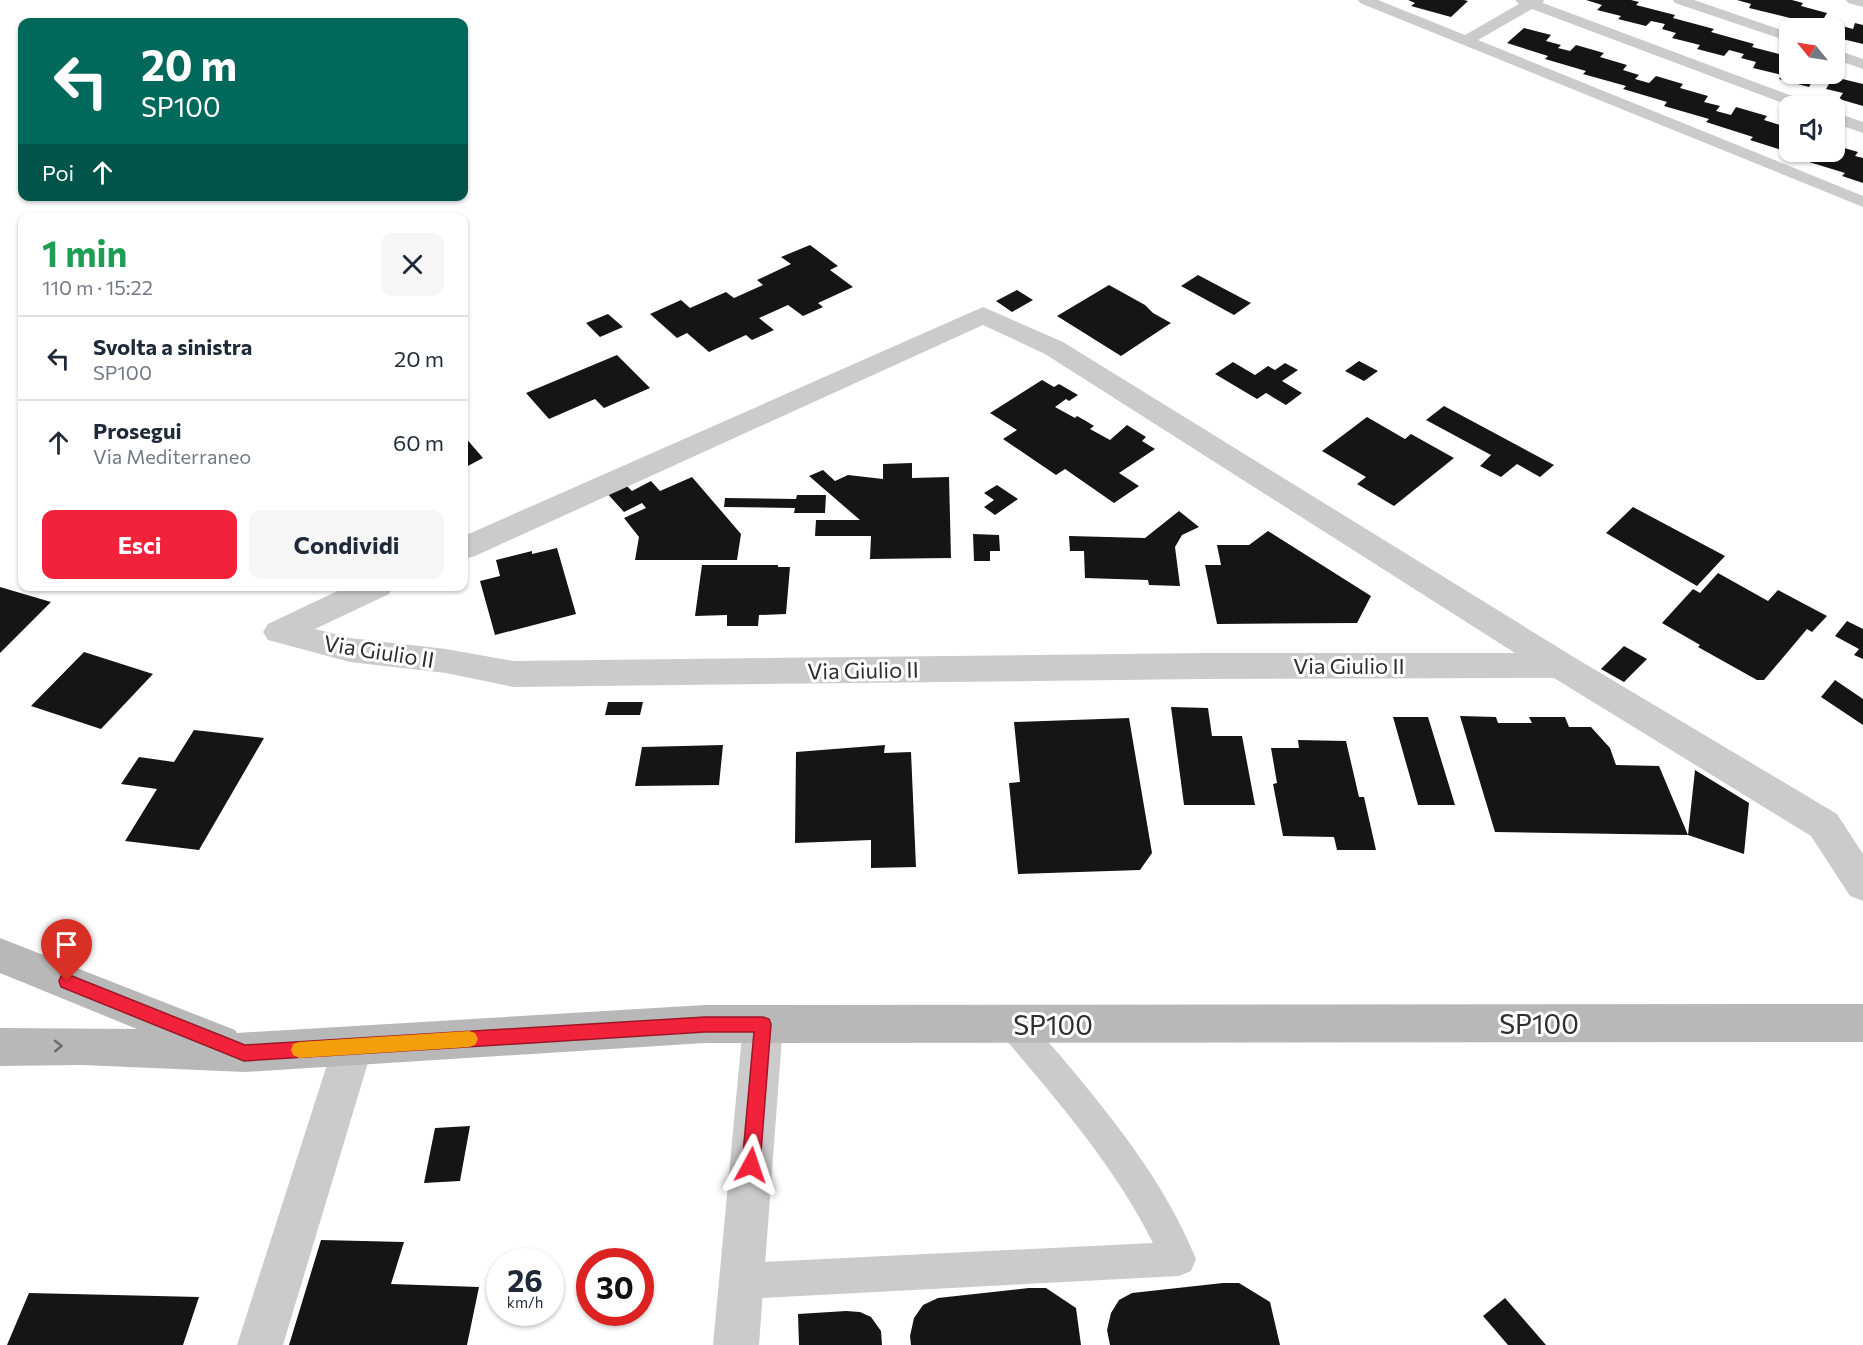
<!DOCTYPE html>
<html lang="it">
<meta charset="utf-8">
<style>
:root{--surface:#fff;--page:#f6f6f7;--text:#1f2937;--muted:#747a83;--line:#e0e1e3;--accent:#f3223b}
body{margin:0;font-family:Commissioner,sans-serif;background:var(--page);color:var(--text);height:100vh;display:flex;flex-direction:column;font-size:22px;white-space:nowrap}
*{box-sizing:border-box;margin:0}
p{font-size:20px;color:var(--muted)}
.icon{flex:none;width:33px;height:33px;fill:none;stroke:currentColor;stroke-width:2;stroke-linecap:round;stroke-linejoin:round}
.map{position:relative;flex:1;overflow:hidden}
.details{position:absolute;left:18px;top:213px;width:450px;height:378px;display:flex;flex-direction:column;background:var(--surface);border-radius:12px;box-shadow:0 2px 4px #0004}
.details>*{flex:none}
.guide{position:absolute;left:18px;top:18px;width:450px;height:183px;border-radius:12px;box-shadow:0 2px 4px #0004;background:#00695c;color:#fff;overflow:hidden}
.needle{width:39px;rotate:300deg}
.tools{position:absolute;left:1779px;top:18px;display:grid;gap:12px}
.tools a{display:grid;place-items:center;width:66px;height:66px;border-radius:12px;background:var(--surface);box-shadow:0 2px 4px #0004;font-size:30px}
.speed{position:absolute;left:486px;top:1248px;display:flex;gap:12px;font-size:30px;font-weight:700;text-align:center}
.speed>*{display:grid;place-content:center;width:78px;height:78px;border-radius:50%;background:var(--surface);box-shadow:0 2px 4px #0004;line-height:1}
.speed small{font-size:15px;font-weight:400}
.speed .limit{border:9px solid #d22;background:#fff;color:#111}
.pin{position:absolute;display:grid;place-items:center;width:51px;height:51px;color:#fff;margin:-62px -26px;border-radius:50% 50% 50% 0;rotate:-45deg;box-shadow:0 0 6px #0007}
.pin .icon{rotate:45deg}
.me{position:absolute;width:66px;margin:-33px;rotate:5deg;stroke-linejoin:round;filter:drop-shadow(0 0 4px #0008)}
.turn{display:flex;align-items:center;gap:21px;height:126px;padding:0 24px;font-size:27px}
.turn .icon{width:78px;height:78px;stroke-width:2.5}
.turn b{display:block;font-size:42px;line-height:51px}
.then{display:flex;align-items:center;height:57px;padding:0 24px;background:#0003;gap:12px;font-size:22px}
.round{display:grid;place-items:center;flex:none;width:63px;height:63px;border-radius:12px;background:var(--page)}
.overview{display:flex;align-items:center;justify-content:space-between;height:102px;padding:0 24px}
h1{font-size:36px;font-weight:700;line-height:45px;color:#1e9e55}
.cta{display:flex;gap:12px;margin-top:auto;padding:12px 24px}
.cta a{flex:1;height:69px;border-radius:12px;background:var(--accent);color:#fff;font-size:24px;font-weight:700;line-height:69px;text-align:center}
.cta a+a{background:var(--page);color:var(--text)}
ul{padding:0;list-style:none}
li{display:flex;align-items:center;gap:18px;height:84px;padding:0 24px;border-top:2px solid var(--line)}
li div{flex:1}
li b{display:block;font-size:22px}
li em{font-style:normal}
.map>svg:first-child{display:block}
</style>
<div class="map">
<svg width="1863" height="1345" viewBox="0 0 1863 1345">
<rect width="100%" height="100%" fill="#fff"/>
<path fill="#151515" d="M1408,0H1464L1468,1L1451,17L1411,6L1415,3Z
M1586,0H1631L1639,2L1636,5L1675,15L1673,18L1714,29L1711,32L1754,44L1752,47L1790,57V74H1836L1834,77L1863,84V106L1839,99L1843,93L1826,89L1829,84L1813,80L1809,87L1779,79L1782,75L1753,68L1756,62L1741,58L1744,54L1729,50L1724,56L1697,49L1700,45L1672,38L1676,33L1662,29L1665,24L1651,21L1646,26L1618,19L1621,16L1597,10L1602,5Z
M1737,0H1792L1803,3L1801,6L1827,13L1824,18L1839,22L1838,25L1853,29L1855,23L1863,25V44L1834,37V28H1817L1788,21L1790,18L1749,8L1751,4Z
M1524,28L1551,35L1546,41L1561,45L1558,48L1570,51L1576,45L1604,53L1600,57L1627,65L1623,70L1639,75L1635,79L1649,83L1656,76L1683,84L1680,88L1708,96L1704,102L1720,106L1716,111L1731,115L1736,107L1767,116L1764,120L1790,128V152H1834V145L1858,152L1855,156L1863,158V183L1842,176L1845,173L1796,158L1798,155L1750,140L1753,137L1706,122L1709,119L1664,106L1667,102L1623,89L1626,86L1583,74L1586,71L1545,59L1548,56L1507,43Z
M810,245L838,266L830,270L853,287L818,303L823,307L803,316L788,305L759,318L774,330L752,340L746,335L709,352L687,333L677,338L650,314L681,300L690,308L726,292L734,298L763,285L757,280L791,264L781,257Z
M1198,275L1251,303L1234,315L1181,286Z
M1109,285L1145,305L1153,313L1171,323L1121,356L1057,316Z
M1017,290L1033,300L1012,312L996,301Z
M608,314L623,327L600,337L586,323Z
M617,355L650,388L604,408L595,399L549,419L526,393Z
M1359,361L1378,371L1364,381L1345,371Z
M1233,362L1255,375L1268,366L1275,370L1285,363L1298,370L1282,381L1302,393L1286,405L1266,393L1257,399L1215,374Z
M1042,380L1054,387L1059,384L1078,395L1069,401L1066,399L1055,407L1075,418L1077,416L1086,421L1094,426L1090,429L1110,440L1127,425L1146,437L1142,441L1155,449L1119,473L1139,486L1114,503L1065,469L1056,475L1003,439L1017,430L990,413Z
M1444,406L1554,465L1540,477L1517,464L1501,477L1480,466L1491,455L1426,420Z
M1367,417L1405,439L1411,434L1454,458L1394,506L1357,484L1366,477L1322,451Z
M464,436L483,458L464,468Z
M912,463V478L949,477L951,558L870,559L871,536H815L816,520H860L809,476L823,470L835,481L848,475L883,479V464Z
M692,477L741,534L737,560H635L639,537L624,518L646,508L642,503L624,512L605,491L623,482L632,491L651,481L660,491Z
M997,485L1018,499L995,515L984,507L994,500L984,493Z
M797,495H826L825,513H794L795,508L724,507L725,498L796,499Z
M1633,507L1725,556L1697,586L1606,533Z
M1179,511L1199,527L1182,535L1175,547L1180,586L1149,585L1148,580L1085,578L1084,551H1070L1069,536L1145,538Z
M1268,531L1371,596L1357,623L1217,624L1205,565H1221L1217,545H1249Z
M973,534L999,535L1000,551H990V561H974Z
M557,548L576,614L495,635L480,581L500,576L496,560L532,551V554Z
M702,565H778V567H790L786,614L759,615L758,626H727V615L695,616Z
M1718,573L1768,601L1778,590L1827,616L1812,632L1807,629L1764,680H1757L1698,647L1700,645L1662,623L1693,589L1700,593Z
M0,587L51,602L0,653Z
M1847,621L1863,629V659L1854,655L1859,649L1835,636Z
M1624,646L1647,659L1624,682L1601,669Z
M84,652L153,674L101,729L31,706Z
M1835,680L1863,699V725L1821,697Z
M608,702H643L640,715H605Z
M1171,707L1208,708L1212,736H1242L1255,805H1184Z
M1460,716L1496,717L1498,723H1532L1529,717H1565L1569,727H1591L1610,748L1616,765L1659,766L1688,835L1495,832Z
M1393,717H1428L1455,805H1418Z
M1129,718L1152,853L1140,870L1018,874L1009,783L1020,782L1014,722Z
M194,730L264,738L199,850L125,841L157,789L121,784L139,757L174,762Z
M1298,740L1346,741L1359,797H1364L1376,850H1337L1334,837L1283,836L1273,784L1277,783L1271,748H1299Z
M723,745L719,785L635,786L642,747Z
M885,745L884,753L911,752L916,867L871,868V840L795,843L796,752Z
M1695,770L1749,803L1744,854L1688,835Z
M470,1126L460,1181L424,1183L435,1128Z
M321,1240L404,1242L391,1284L479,1287L467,1345H289Z
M1223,1283H1239L1270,1302L1280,1345H1110L1107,1330L1111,1313L1119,1300L1132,1293Z
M1029,1288H1046L1076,1308L1081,1345H911L910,1336L914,1318L923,1305L938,1298Z
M29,1293L199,1297L183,1345H7Z
M1505,1298L1546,1345H1508L1483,1316Z
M846,1311L860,1312L871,1317L881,1331L882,1345H799L798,1314Z"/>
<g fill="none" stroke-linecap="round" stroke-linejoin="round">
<path fill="#cbcbcb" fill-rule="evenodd" d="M1358,0H1378L1465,35L1519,4L1515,0H1544L1543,3L1811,103L1813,106H1791L1532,9L1478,40L1863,196V207L1360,3Z
M1673,0H1694L1790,33V42L1675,3Z
M1846,0H1863V7L1848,3Z
M1834,49L1863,59V69L1834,59Z
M1834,112L1863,122V133L1834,123Z
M1012,1009C1031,1017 1044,1038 1058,1053C1111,1116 1165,1182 1196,1259L1191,1271L1179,1276L742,1299L730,1293L724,1281L730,1269L742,1263L1153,1243C1115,1166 1056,1099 1001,1034L996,1024L1001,1014Z"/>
<path fill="#cbcbcb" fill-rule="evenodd" d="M983,307L1063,342L1572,656L1837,814L1863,854V901L1850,896L1811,836L1554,678L1202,679L513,687L446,673L350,662L268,640L263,632L268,624L348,586H393L389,594L315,629L350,638L446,649L513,661L1202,653H1515L1045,354L983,325L475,556L464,559V536Z
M763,1005L777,1011L783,1024L759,1345H713L743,1024L749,1011Z
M353,1027L367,1032L373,1046L283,1345H237L333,1046L339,1032Z"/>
<path fill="#b8b8b8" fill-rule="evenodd" d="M0,938L235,1030L237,1033L705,1005L1863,1004V1042L705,1043L245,1072L82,1065L0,1066V1028L137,1029L0,973Z"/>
</g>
<defs><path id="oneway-chevron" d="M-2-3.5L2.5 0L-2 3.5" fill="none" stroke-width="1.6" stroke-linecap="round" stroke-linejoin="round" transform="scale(1.5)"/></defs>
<use stroke="#6c6c6c" href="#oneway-chevron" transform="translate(58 1046) rotate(-1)"/>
<path fill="#f3223b" stroke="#9e1626" stroke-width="1.5" d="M67,974L245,1045L705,1017H763L769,1019L771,1024L760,1165L758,1171L751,1174L745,1171L742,1165L754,1032H705L244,1061L61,987L59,981L61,976Z"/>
<path fill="#f59e0b" d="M469,1031L475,1033L478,1039L475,1045L469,1047L299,1058L293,1055L291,1050L293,1044L299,1042Z"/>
<g text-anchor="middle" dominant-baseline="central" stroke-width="6" stroke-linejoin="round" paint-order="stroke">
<g font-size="22" fill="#2e2e2e" stroke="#fff">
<text transform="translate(379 651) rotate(9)">Via Giulio II</text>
<text x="1349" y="665">Via Giulio II</text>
<text transform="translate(863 670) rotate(-1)">Via Giulio II</text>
</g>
<g font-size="27" fill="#2e2e2e" stroke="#fff">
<text x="1539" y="1023">SP100</text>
<text x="1053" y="1024">SP100</text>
</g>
</g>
</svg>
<div class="tools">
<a><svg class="needle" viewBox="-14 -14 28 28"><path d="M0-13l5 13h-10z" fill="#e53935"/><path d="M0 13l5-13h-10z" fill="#747a83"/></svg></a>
<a><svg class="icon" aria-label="sound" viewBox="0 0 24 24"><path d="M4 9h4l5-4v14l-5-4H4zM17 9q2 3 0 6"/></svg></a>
</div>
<div class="speed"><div>26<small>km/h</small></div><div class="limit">30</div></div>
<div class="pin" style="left:67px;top:981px;background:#d93025"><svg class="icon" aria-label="arrive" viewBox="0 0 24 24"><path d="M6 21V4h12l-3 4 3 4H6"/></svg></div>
<svg class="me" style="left:751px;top:1165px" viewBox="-20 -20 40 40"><path d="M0-17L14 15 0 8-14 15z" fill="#f3223b" stroke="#fff" stroke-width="4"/></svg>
<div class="guide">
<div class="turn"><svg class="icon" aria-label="left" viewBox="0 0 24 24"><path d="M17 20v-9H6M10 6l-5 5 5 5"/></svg><div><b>20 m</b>SP100</div></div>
<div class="then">Poi<svg class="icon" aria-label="ahead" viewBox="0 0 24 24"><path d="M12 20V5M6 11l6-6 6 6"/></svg></div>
</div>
<section class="details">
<div class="overview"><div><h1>1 min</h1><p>110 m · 15:22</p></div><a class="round"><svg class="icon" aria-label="close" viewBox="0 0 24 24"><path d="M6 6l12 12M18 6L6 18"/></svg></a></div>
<ul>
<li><svg class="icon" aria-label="left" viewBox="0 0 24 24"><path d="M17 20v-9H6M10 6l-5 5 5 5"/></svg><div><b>Svolta a sinistra</b><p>SP100</p></div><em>20 m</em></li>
<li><svg class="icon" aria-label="ahead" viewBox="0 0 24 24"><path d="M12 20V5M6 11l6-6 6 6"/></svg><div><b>Prosegui</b><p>Via Mediterraneo</p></div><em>60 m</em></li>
</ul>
<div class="cta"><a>Esci</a><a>Condividi</a></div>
</section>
</div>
